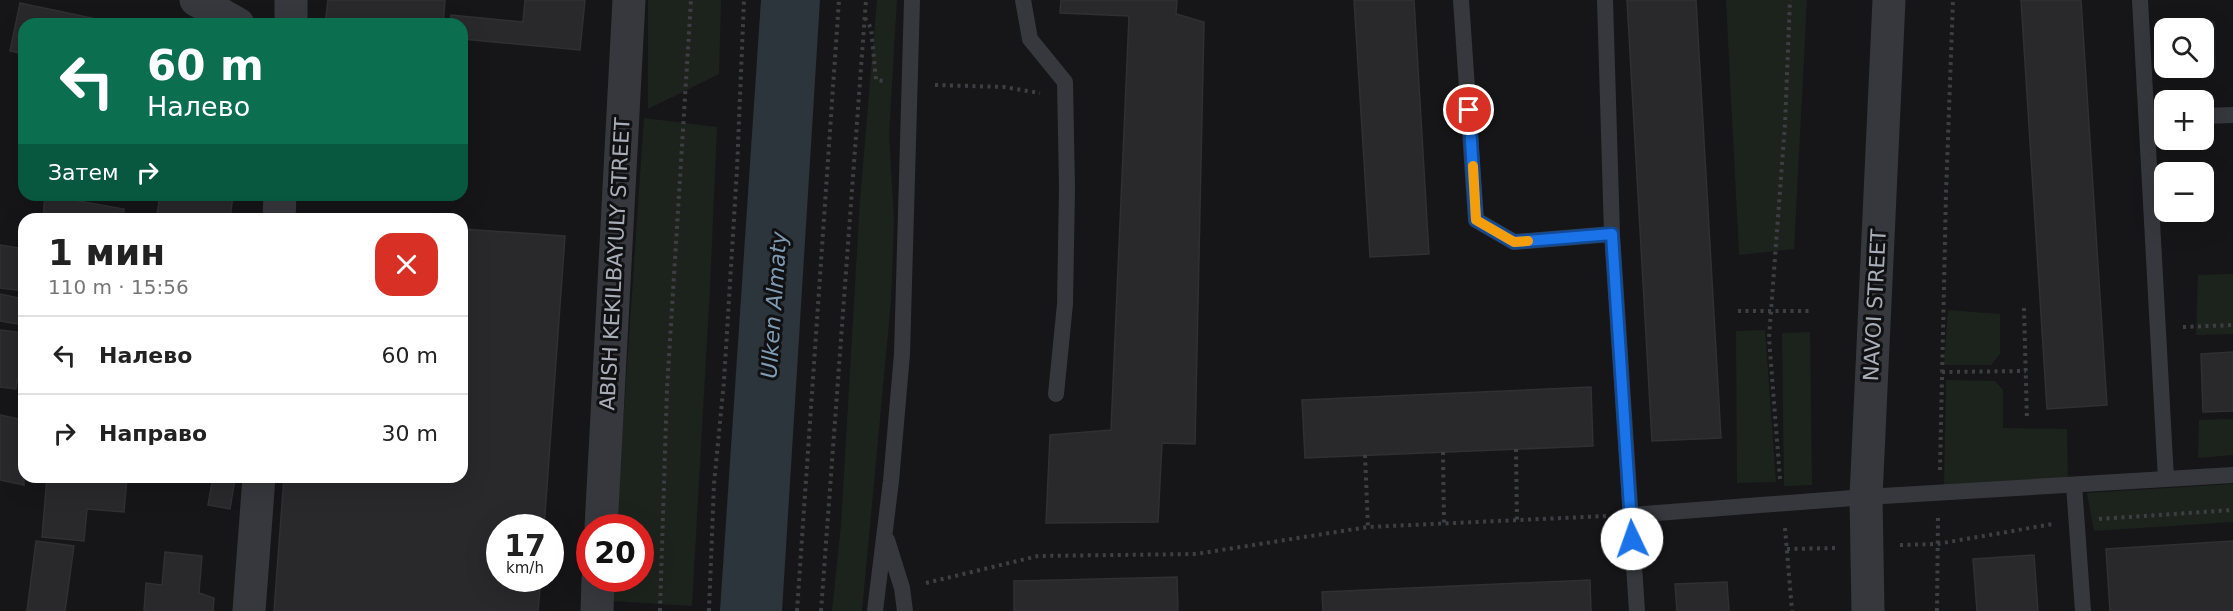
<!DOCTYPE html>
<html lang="ru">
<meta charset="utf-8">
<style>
:root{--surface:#fff;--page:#f6f6f6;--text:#222;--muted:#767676;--line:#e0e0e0}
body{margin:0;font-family:"DejaVu Sans",sans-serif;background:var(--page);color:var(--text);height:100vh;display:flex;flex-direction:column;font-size:22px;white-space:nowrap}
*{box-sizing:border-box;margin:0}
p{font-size:20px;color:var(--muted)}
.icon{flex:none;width:33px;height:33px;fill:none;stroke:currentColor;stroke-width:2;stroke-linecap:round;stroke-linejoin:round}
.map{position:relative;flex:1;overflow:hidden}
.drawer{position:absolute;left:18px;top:213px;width:450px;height:270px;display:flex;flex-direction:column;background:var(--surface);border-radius:18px;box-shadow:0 6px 24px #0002}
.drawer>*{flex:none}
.banner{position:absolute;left:18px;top:18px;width:450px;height:183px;border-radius:18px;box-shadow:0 6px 24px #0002;background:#0b6e4f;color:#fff;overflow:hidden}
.buttons{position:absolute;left:2154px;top:18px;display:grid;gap:12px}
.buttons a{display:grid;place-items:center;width:60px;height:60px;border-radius:12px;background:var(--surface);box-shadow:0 6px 24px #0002;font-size:30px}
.speed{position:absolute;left:486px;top:514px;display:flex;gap:12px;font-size:30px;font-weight:700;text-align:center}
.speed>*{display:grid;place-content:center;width:78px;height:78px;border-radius:50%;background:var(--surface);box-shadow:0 6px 24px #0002;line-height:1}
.speed small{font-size:15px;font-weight:400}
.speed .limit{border:9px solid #d22;background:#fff;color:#111}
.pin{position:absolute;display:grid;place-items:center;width:51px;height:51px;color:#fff;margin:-26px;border:3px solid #fff;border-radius:50%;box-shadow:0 2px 6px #0007}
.me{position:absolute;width:66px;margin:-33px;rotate:357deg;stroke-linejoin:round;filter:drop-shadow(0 0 4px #0008)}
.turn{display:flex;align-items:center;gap:21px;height:126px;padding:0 30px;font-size:27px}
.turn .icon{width:78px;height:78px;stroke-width:2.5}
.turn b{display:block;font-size:42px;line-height:51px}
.then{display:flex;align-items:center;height:57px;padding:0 30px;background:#0003;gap:12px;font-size:22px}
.round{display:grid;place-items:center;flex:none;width:63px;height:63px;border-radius:18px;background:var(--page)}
.head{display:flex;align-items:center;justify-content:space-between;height:102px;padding:0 30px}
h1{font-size:36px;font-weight:800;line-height:45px}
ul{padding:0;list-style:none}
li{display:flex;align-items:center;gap:18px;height:78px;padding:0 30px;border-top:2px solid var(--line)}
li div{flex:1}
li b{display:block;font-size:22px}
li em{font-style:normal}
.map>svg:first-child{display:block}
</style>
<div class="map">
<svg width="2233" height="611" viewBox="0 0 2233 611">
<rect width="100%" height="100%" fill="#161618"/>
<path fill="#1c231d" d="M648,0H721L719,74L648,109Z
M877,0H897L889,135L894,219L891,301L862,611H832L841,525L860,200Z
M1726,0H1807L1794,249L1739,255Z
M2215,21L2216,69L2168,71V68H2204V28H2167L2166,23Z
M644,118L717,127L710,287L692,606L611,601L613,579H640V528H616Z
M2233,274V334L2196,335L2198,275Z
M1948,310L2000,314V354L1991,365H1944Z
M1765,330L1776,482L1737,483L1736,331Z
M1810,332L1812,485L1784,486L1782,333Z
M1946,380L1995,381L2003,390V428L2067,429L2068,483L1944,486Z
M2233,419V455L2198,458L2199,420Z
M2233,484V522L2094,531L2087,493Z"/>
<path fill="#2c353c" d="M761,0H820L782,611H720Z"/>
<path fill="#29292c" stroke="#303034" stroke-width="1.5" d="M328,0H445L443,24H325Z
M525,0H585L580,50L462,39V24H450L451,15L523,22Z
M1061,0H1177L1176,14L1204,22L1195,444L1162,443L1158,522L1046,523L1050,435L1111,430L1129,16L1060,13Z
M1354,0H1414L1429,254L1370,257Z
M1627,0H1696L1721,438L1652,441Z
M2021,0H2081L2107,405L2047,409Z
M20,3L120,24H24V54L10,51Z
M45,195L124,209L123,219H43Z
M160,195H233L230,219H194L157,214Z
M462,229L565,236L544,528H500V579H541L538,611H274L284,477H462Z
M0,245L24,249V291L0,288Z
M0,294L24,299V325L0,321Z
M0,330L24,333V382L17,380L16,389L0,387Z
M2233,352V411L2203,412L2201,354Z
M1591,387L1593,446L1305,458L1302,400Z
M0,415L24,420V485L0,480Z
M47,477H127L124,512L87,509L84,541L42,537Z
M213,477L235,479L230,509L208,505Z
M36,541L74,546L65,611H27Z
M2233,541V611H2110L2106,549Z
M165,552L202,556L199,593L214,598L213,611H144L146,583L162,585Z
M2034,555L2038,611H1977L1973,559Z
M1177,577L1178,611H1014V581Z
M1590,580L1591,611H1323L1322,592Z
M1727,582L1729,611H1677L1675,584Z"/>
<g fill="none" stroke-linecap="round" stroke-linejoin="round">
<path stroke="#3d3f44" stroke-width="4" stroke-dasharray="3 4.5" stroke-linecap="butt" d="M865,18L871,28L876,80L885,81
M935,85L1004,87L1040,93
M2024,308L2027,420
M1738,311H1812
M2183,327L2233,325
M1942,372L2026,371
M1516,449L1517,521
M1443,452L1444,525
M1365,455L1368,527
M1940,470L1946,193L1953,0
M1780,479L1769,338L1785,124L1790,0
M2099,519L2233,510
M1785,528L1792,611
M1900,545L1937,544L2053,524
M1787,549L1836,548
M926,583L1038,556L1196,554L1368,527L1606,516
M660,611L667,389L691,0
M709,611L714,484L724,381L737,169L744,0
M797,611L839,0
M821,611L866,0
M1937,611L1938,517"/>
<path stroke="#37383d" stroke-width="16" d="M1023,0L1030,39L1065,82L1067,188L1065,304L1056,394
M1461,0L1476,220L1514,242L1612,234
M1605,0L1612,234L1637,611
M2140,0L2166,479
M2204,116L2233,115
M2147,117H2164
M2074,485L2083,611
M1631,515L1866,497L2233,475
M887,540L902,588L905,611
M875,611L891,481L902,354L912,0"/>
<path stroke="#37383d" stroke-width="33" d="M196,0L238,24
M291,0V24
M279,219L280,195
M601,528L629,0
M249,611L259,477
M597,611L598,579"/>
<path stroke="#37383d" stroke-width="33" d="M1868,611L1866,497L1889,0"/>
</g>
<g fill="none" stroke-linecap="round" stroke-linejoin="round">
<g stroke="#114b97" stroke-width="15">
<path id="route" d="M1469,110L1476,220L1514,242L1612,234L1632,539"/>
</g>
<use href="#route" stroke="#1a73e8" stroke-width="10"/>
<path stroke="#f59e0b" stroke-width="10" d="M1473,166L1476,220L1514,242L1528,241"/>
</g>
<g text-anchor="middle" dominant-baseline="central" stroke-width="6" stroke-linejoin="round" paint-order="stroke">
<g font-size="21" fill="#a8adb8" stroke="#111113">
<text transform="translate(615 264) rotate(-87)">ABISH KEKILBAYULY STREET</text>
<text transform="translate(1875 305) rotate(-87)">NAVOI STREET</text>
</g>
<g font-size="22" font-style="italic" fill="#7f9bb3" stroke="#111113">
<text transform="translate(774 305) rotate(-86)">Ulken Almaty</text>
</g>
</g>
</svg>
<div class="buttons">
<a><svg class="icon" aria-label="search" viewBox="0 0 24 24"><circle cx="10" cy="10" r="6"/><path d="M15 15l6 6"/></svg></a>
<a>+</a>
<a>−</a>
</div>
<div class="speed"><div>17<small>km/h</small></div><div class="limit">20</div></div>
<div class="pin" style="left:1469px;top:110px;background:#d93025"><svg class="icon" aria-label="arrive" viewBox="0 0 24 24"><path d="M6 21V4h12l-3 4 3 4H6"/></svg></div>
<svg class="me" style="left:1632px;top:539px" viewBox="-20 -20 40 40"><circle r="19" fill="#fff"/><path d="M0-13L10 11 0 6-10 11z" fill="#1a73e8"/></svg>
<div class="banner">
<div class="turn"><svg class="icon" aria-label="left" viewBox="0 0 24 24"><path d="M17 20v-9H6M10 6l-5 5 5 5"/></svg><div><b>60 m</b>Налево</div></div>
<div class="then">Затем<svg class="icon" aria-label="right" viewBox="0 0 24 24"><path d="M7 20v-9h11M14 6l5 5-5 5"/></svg></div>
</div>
<section class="drawer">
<div class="head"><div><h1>1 мин</h1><p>110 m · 15:56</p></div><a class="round" style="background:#d93025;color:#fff"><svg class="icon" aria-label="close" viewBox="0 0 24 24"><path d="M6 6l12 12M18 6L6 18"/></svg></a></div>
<ul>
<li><svg class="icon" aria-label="left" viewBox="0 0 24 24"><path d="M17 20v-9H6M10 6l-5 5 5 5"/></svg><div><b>Налево</b></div><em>60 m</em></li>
<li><svg class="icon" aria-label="right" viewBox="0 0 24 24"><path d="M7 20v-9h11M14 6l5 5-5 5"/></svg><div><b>Направо</b></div><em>30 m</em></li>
</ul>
</section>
</div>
